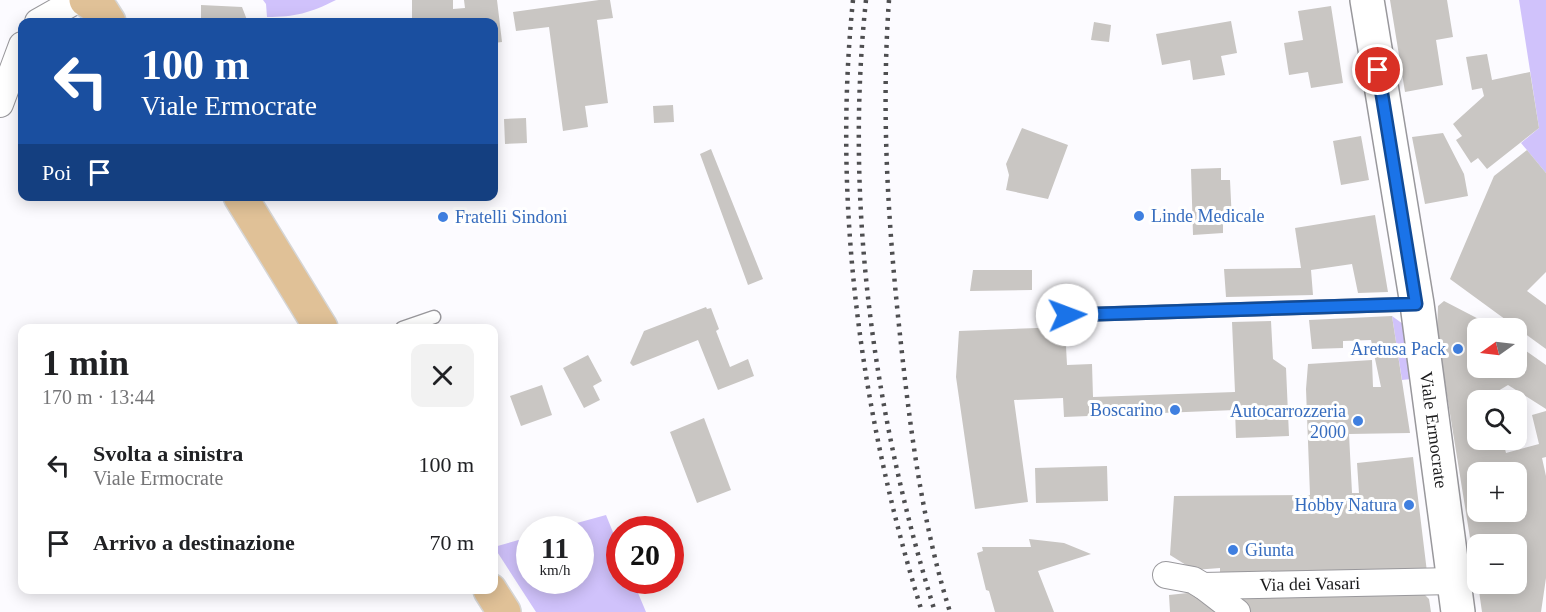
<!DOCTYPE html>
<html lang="it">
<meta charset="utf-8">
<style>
:root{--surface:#fff;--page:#f2f2f2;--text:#202124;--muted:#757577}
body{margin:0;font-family:"Times New Roman",serif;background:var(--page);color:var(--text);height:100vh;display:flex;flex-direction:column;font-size:22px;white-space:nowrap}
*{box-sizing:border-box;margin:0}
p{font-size:20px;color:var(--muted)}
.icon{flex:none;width:33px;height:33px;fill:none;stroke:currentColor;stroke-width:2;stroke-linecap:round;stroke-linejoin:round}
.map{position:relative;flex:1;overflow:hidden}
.sheet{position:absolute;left:18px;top:324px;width:480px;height:270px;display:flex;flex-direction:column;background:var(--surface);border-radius:12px;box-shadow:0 3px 15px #0003}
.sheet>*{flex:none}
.guide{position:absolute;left:18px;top:18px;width:480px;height:183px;border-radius:12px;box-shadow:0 3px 15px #0003;background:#1a4fa0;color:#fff;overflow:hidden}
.needle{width:39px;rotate:256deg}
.fabs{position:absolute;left:1467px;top:318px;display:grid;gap:12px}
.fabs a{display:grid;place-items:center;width:60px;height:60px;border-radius:12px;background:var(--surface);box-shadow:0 3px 15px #0003;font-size:30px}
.speed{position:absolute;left:516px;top:516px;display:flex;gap:12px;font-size:30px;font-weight:700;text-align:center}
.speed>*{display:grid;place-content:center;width:78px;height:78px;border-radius:50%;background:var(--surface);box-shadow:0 3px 15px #0003;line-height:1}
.speed small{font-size:15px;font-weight:400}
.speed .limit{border:9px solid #d22;background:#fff;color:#111}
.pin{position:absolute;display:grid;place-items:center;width:51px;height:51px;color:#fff;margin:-26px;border:3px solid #fff;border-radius:50%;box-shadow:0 2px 6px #0007}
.me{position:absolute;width:66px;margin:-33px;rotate:88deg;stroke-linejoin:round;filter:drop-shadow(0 0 4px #0008)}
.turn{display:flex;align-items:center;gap:21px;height:126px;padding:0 24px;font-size:27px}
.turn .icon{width:78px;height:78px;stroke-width:2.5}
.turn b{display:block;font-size:42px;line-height:51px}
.then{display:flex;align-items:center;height:57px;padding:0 24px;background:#0003;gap:12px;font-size:22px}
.round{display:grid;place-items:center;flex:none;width:63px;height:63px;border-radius:12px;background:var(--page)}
.headline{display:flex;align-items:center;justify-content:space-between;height:102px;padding:0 24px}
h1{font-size:36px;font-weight:700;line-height:45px}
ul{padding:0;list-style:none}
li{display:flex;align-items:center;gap:18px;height:78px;padding:0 24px}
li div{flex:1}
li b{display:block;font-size:22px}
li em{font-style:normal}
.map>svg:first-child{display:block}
</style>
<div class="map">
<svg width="1546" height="612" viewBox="0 0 1546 612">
<rect width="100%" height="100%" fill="#fcfbff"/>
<path fill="#d0c2fb" d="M263,0H336C310,13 295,17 267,17L266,4Z
M1519,0H1546V173L1521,143L1539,128Z
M1392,316L1403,324L1411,379L1402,380Z
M606,515L619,547L620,580L633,581L646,612H536L494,547L529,537L530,580H580V530L555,529Z"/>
<path fill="#c9c6c3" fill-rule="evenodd" d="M412,0H453V9L465,8L464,0H497L502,42L494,43V22H412Z
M599,0H610L613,18L597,20L608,103L585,106L588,127L563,131L549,27L516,31L513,12Z
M1390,0H1447L1453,37L1436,40L1443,85L1405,92Z
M201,5L242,7L247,20L201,22Z
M1331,6L1343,83L1311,88L1308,72L1289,75L1284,43L1303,40L1298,11Z
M1231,21L1237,53L1221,56L1225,75L1193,80L1190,60L1162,65L1156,34Z
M1094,22L1111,25L1109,42L1091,40Z
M1487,54L1492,80L1530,72L1539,128L1487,169L1478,158L1471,163L1456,140L1462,136L1453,124L1484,96L1482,88L1472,90L1466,57Z
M673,105L674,122L654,123L653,106Z
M526,118L527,143L505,144L504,119Z
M1022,128L1068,145L1048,199L1006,190L1009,175L1006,164Z
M1443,133L1464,174L1468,196L1425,204L1412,137Z
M1361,136L1369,180L1341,185L1333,141Z
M711,149L763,279L748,285L700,154Z
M1527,150L1546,173V272L1527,291L1546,305V349L1450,279L1494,176Z
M1221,168V180H1230L1232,222H1223V233L1193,235L1191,169Z
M1375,215L1388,292L1358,293L1352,264L1311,270L1313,295L1226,297L1224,269L1301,268L1295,228Z
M973,270H1032V290L970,291Z
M1444,301L1496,328H1478V368H1516V344L1546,365V409L1508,385L1498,391L1500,400H1478V440H1496L1498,447L1504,445L1506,453L1539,444L1532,415L1546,411V457L1542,458L1546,476V578L1541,612H1482L1478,584H1516V544H1478L1476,575L1437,333L1438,306ZM1478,472H1516V512H1478Z
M706,307L707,309L711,308L719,329L716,331L730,367L748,359L754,376L718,390L698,340L633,366L630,363L644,331Z
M1392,316L1410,433L1349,434L1352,493H1359L1357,463L1413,457L1427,572L1220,577V568L1194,570L1170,555L1174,496L1310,495L1306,389L1308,364L1372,360L1373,387H1381L1371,340L1343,341V348L1312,349L1309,320Z
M1271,321L1273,359L1286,368L1289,436L1236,438L1235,410L1064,417L1063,398L1014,400L1028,502L975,509L956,377L959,331L1065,327L1067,365L1092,364L1093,397L1235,392L1232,322Z
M588,355L602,381L593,386L600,400L584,408L563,368Z
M542,385L552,415L521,426L510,396Z
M704,418L731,490L697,503L670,432Z
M1107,466L1108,501L1036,503L1035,468Z
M1029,539L1064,543L1091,554L1038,571L1054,612H995L989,591L986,590L977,553L983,551L982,547H1031Z
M1197,592L1219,612H1170L1169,595Z
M1423,593L1429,599L1431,612H1249L1234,596Z"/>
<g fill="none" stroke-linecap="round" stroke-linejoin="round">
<g stroke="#99989c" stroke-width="15">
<path id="service" d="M1067,315L1415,304
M402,328L434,317"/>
</g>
<g stroke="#99989c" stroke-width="28">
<g id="minor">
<path d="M38,22L77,0"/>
<path d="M0,104L22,45"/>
<path id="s1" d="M1166,575L1193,580L1203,586L1454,581"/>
<path d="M1203,586L1237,612"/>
</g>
</g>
<g stroke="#99989c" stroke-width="36">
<g id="secondary">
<path id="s2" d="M1367,0L1417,304L1458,612"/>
</g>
</g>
<g stroke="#d6d6d6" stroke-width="36">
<path id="primary" d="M86,0L102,11L109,22
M240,196L321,328
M490,590L504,612"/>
</g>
<use href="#service" stroke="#fff" stroke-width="12"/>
<use href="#minor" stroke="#fff" stroke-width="26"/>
<use href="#secondary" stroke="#fff" stroke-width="33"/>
<use href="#primary" stroke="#e0c197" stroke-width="33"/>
<path stroke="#4e4e50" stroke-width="4.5" stroke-dasharray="3 6" stroke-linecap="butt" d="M853,0C832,205 861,416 922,612
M866,0C844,204 874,416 935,612
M889,0C881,112 888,224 900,335C910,428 922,523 950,612"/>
</g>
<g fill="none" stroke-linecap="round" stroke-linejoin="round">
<g stroke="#114b97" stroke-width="15">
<path id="route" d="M1067,315L1416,304L1378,70"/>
</g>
<use href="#route" stroke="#1a73e8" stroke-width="10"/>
</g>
<g fill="#3f7fe0" stroke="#fff" stroke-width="2">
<circle cx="1139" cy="216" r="6"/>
<circle cx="443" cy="217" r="6"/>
<circle cx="1458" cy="349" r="6"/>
<circle cx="1175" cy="410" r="6"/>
<circle cx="1358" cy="421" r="6"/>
<circle cx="1409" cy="505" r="6"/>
<circle cx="1233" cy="550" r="6"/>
</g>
<g text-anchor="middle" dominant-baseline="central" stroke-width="6" stroke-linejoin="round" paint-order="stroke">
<g font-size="18" fill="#366cbe" stroke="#fff" text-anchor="end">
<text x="1151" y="216" text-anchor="start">Linde Medicale</text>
<text x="455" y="217" text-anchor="start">Fratelli Sindoni</text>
<text x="1446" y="349">Aretusa Pack</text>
<text x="1163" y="410">Boscarino</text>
<text x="1346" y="411">Autocarrozzeria<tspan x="1346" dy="21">2000</tspan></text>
<text x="1397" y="505">Hobby Natura</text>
<text x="1245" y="550" text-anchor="start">Giunta</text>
</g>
<g font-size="18" fill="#1c1c1d" stroke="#fff">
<text stroke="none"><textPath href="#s2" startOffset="435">Viale Ermocrate</textPath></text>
<text stroke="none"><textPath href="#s1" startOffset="146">Via dei Vasari</textPath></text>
</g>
</g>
</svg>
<div class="fabs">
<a><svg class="needle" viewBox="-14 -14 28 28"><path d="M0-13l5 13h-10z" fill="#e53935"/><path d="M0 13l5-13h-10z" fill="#757577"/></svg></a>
<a><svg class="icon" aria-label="search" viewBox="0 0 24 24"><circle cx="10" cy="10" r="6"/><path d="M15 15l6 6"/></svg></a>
<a>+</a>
<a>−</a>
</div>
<div class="speed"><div>11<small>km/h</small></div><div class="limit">20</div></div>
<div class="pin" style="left:1378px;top:70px;background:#d93025"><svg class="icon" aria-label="arrive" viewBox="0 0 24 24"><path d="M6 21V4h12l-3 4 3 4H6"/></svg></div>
<svg class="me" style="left:1067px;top:315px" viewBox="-20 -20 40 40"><circle r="19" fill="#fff"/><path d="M0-13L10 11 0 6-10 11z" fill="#1a73e8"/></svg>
<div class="guide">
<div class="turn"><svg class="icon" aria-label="left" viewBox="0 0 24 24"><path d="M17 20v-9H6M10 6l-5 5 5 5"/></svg><div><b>100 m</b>Viale Ermocrate</div></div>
<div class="then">Poi<svg class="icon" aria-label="arrive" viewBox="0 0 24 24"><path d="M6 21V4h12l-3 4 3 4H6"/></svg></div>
</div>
<section class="sheet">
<div class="headline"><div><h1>1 min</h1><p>170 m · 13:44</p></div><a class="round"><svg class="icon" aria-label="close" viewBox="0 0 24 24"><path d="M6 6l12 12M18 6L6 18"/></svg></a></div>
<ul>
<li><svg class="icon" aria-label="left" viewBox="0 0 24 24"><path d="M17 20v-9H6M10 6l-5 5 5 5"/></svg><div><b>Svolta a sinistra</b><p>Viale Ermocrate</p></div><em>100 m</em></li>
<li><svg class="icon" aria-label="arrive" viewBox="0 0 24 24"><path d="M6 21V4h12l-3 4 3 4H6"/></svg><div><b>Arrivo a destinazione</b></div><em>70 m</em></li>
</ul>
</section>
</div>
